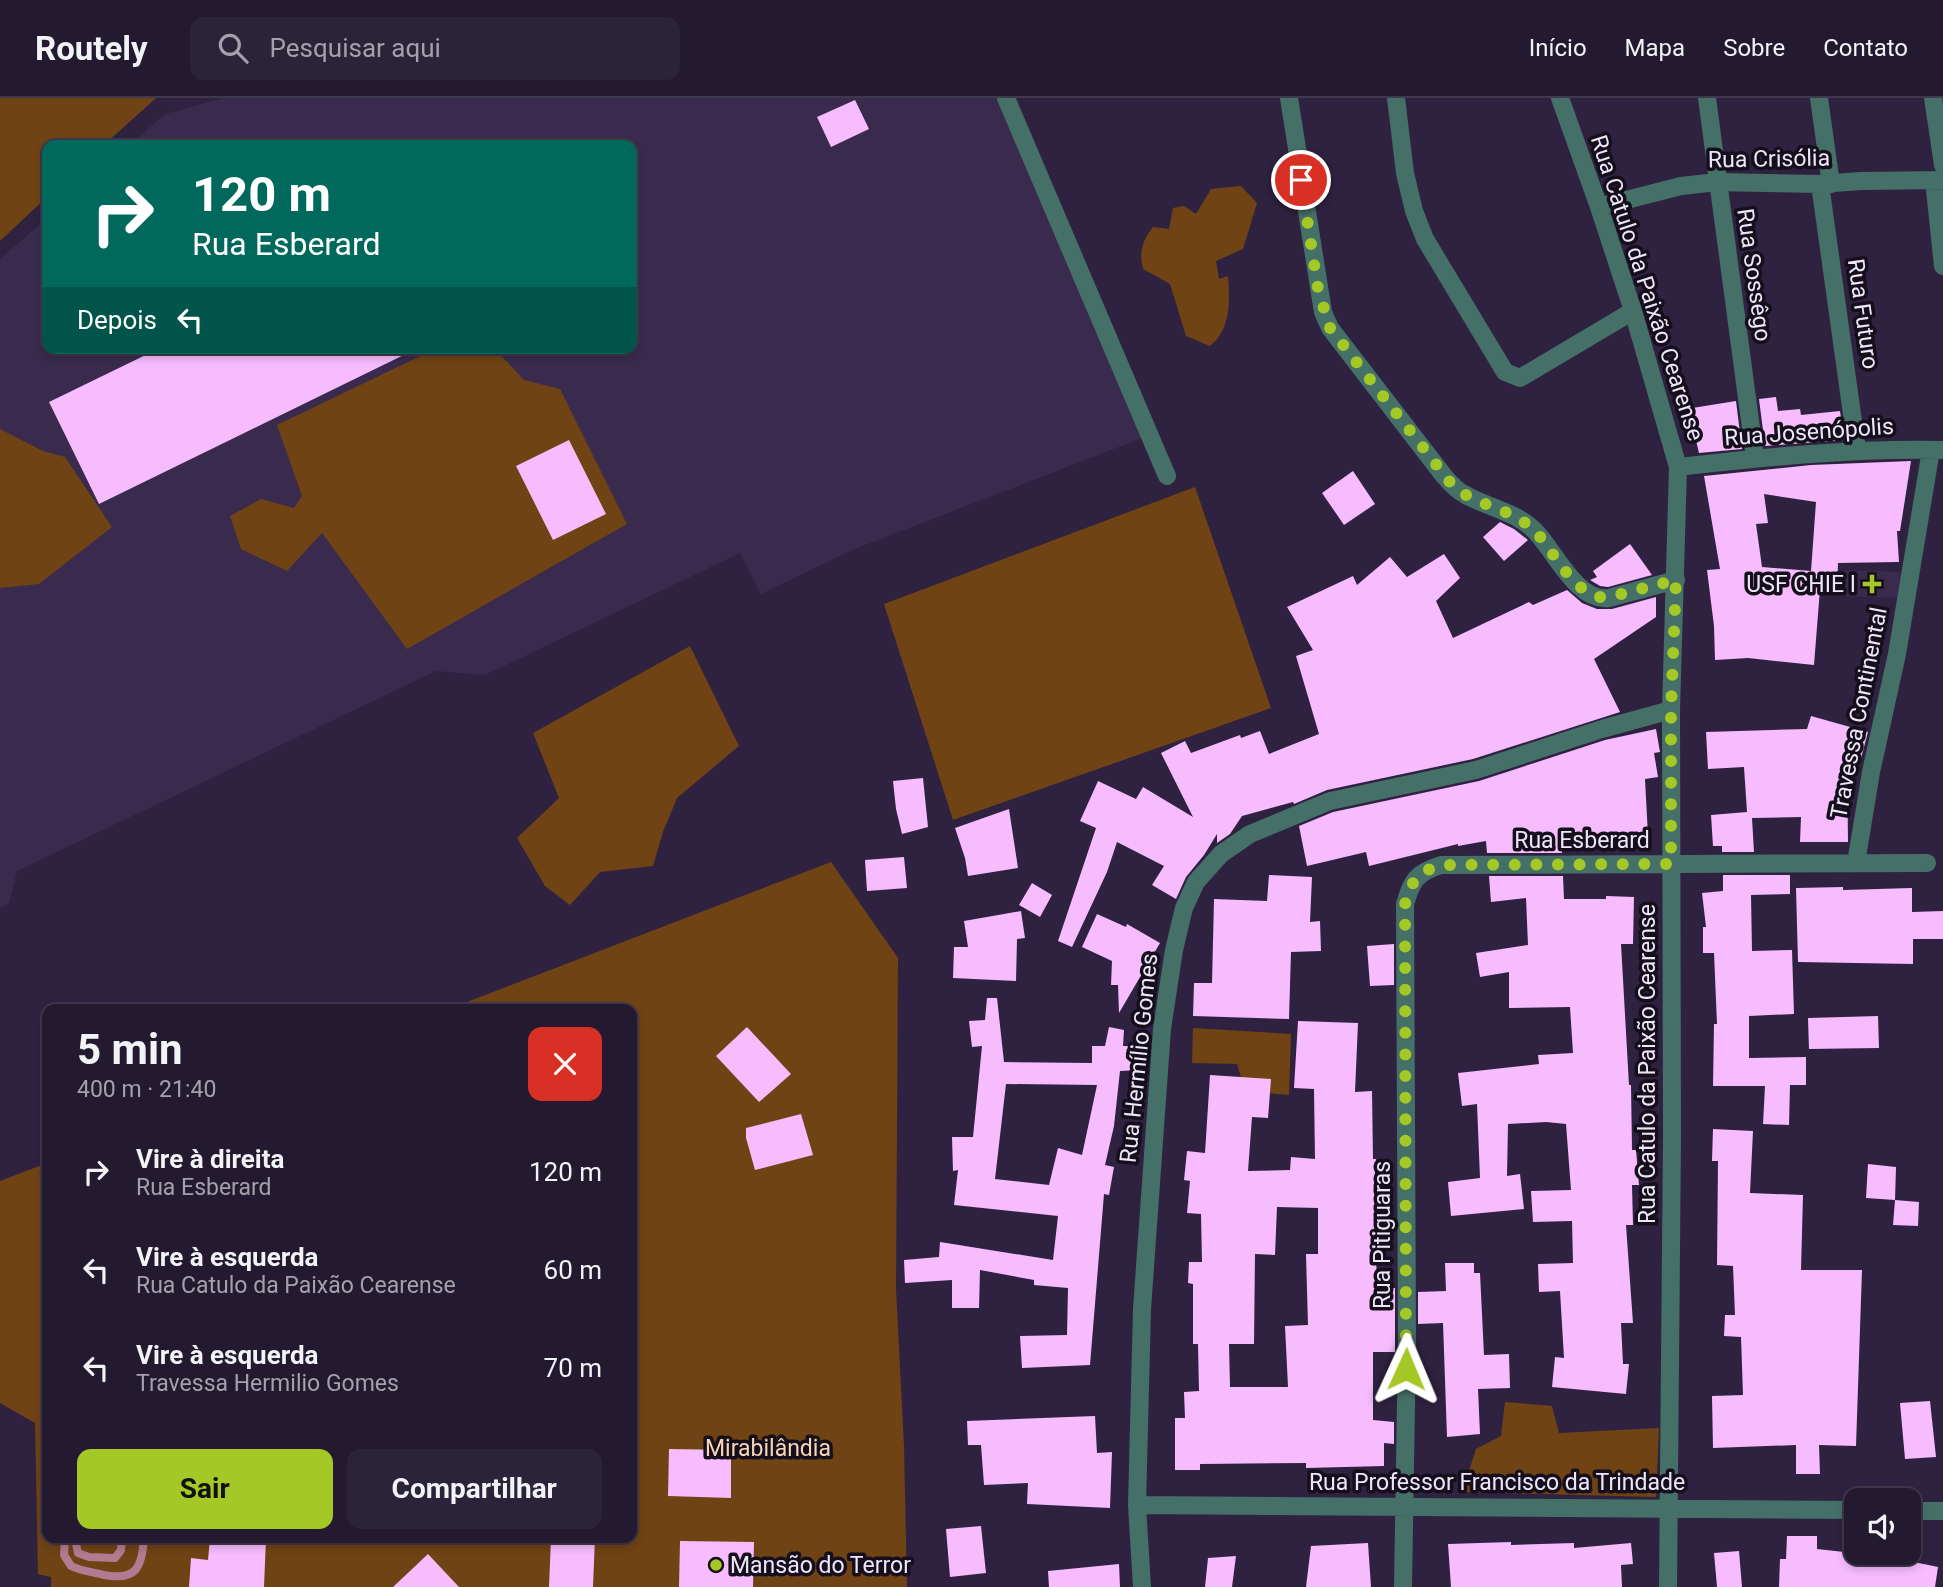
<!DOCTYPE html>
<html lang="pt">
<meta charset="utf-8">
<style>
:root{--surface:#231a30;--page:#2b2338;--text:#f1f3f6;--muted:#a3a1ab;--line:#40384c;--accent:#a4c825}
body{margin:0;font-family:Roboto,sans-serif;background:var(--page);color:var(--text);height:100vh;display:flex;flex-direction:column;font-size:26px;white-space:nowrap}
*{box-sizing:border-box;margin:0}
p{font-size:23px;color:var(--muted)}
.icon{flex:none;width:38px;height:38px;fill:none;stroke:currentColor;stroke-width:2;stroke-linecap:round;stroke-linejoin:round}
.map{position:relative;flex:1;overflow:hidden}
.sheet{position:absolute;left:42px;top:906px;width:595px;height:539px;display:flex;flex-direction:column;background:var(--surface);border-radius:14px;box-shadow:0 4px 10px #0003,0 0 0 2px var(--line)}
.sheet>*{flex:none}
.banner{position:absolute;left:42px;top:42px;width:595px;height:214px;border-radius:14px;box-shadow:0 4px 10px #0003,0 0 0 2px var(--line);background:#00695c;color:#fff;overflow:hidden}
.controls{position:absolute;left:1844px;top:1390px;display:grid;gap:14px}
.controls a{display:grid;place-items:center;width:77px;height:77px;border-radius:14px;background:var(--surface);box-shadow:0 4px 10px #0003,0 0 0 2px var(--line);font-size:35px}
.pin{position:absolute;display:grid;place-items:center;width:60px;height:60px;color:#fff;margin:-30px;border:4px solid #fff;border-radius:50%;box-shadow:0 2px 7px #0007}
.me{position:absolute;width:77px;margin:-38px;rotate:1deg;stroke-linejoin:round;filter:drop-shadow(0 0 5px #0008)}
.turn{display:flex;align-items:center;gap:24px;height:147px;padding:0 35px;font-size:32px}
.turn .icon{width:91px;height:91px;stroke-width:2.5}
.turn b{display:block;font-size:49px;line-height:60px}
.then{display:flex;align-items:center;height:66px;padding:0 35px;background:#0003;gap:14px;font-size:26px}
.round{display:grid;place-items:center;flex:none;width:74px;height:74px;border-radius:14px;background:var(--page)}
.summary{display:flex;align-items:center;justify-content:space-between;height:119px;padding:0 35px}
h1{font-size:42px;font-weight:700;line-height:52px}
.primary-button{display:flex;gap:14px;margin-top:auto;padding:14px 35px}
.primary-button a{flex:1;height:80px;border-radius:14px;background:var(--accent);color:#111;font-size:28px;font-weight:700;line-height:80px;text-align:center}
.primary-button a+a{background:var(--page);color:var(--text)}
ul{padding:0;list-style:none}
li{display:flex;align-items:center;gap:21px;height:98px;padding:0 35px}
li div{flex:1}
li b{display:block;font-size:26px}
li em{font-style:normal}
header{display:flex;align-items:center;gap:42px;box-sizing:border-box;height:98px;padding:0 35px;background:var(--surface);border-bottom:2px solid var(--line)}
header strong{font-size:33px}
nav{display:flex;gap:38px;margin-inline-start:auto;font-size:24px}
.search{width:490px;height:63px;background:var(--page);display:flex;align-items:center;gap:18px;box-sizing:border-box;padding:0 24px;border-radius:14px;color:var(--muted);font-size:26px}
.map>svg:first-child{display:block}
</style>
<header>
<strong>Routely</strong>
<div class="search"><svg class="icon" aria-label="search" viewBox="0 0 24 24"><circle cx="10" cy="10" r="6"/><path d="M15 15l6 6"/></svg>Pesquisar aqui</div>
<nav><a>Início</a><a>Mapa</a><a>Sobre</a><a>Contato</a></nav>
</header>
<div class="map">
<svg width="1943" height="1489" viewBox="0 0 1943 1489">
<rect width="100%" height="100%" fill="#2f2240"/>
<path fill="#3a2b4e" d="M224,0H1000L1142,340L852,452L761,496L740,455L485,577L436,573L17,773L9,805L0,810V161L47,120V250H632V47H130L165,16Z
M1844,472L1901,474L1900,500L1843,498Z"/>
<path fill="#6f4314" d="M0,0H156L104,47H47V99L0,143Z
M1241,88L1257,105L1243,151L1216,163L1219,181L1228,178C1230,203 1231,231 1210,248L1186,238L1170,186L1143,171C1139,154 1142,143 1153,129L1169,131L1173,110L1184,108L1196,116L1211,91Z
M437,250H494L524,282L560,291L627,426L407,551L322,435L287,473L241,451L230,418L261,401L294,410L302,398L277,327Z
M0,331L43,353L65,359L112,429L39,486L0,490Z
M1195,389L1271,610L953,722L884,506Z
M690,548L739,648L677,700L663,734L653,768L600,774L570,807L545,788L517,740L559,700L533,635Z
M831,764L898,860L896,1191L904,1348L907,1489H51V1479L38,1476L35,1325L0,1305V1083L47,1065V1440H632V912H446Z
M1193,930L1291,936L1289,997L1245,993L1237,966L1192,965Z
M1505,1304L1552,1308L1559,1335L1659,1330L1656,1399L1462,1394L1476,1351L1501,1338Z"/>
<g fill="none" stroke-linecap="round" stroke-linejoin="round">
<path stroke="#b47a91" stroke-width="8" d="M65,1440L64,1457L71,1468C81,1473 92,1474 104,1477C136,1483 142,1470 144,1440
M79,1440L76,1446L78,1455L89,1459L115,1460L121,1452L122,1440"/>
</g>
<path fill="#f6bcfe" fill-rule="evenodd" d="M855,2L869,31L831,49L817,19Z
M160,250H418L99,406L49,304Z
M1776,299L1778,313L1800,311L1801,317L1840,313L1844,342L1765,348L1759,301Z
M1736,303L1742,351L1699,355L1694,334L1685,336L1680,312Z
M569,342L606,416L553,442L516,368Z
M1911,363L1900,433H1897L1899,464L1838,465L1837,492L1820,491L1814,567L1748,560L1715,562L1714,528L1707,472L1720,471L1704,378L1811,367ZM1764,396L1816,404L1811,473L1762,469L1756,426L1768,425Z
M1353,373L1375,406L1344,427L1322,395Z
M1500,424L1514,431L1528,442L1504,463L1483,439Z
M1630,446L1652,477L1608,489L1600,488L1590,482L1597,479L1593,473Z
M1444,456L1460,480L1436,503L1453,540L1529,504L1533,507L1567,492L1582,505L1597,511H1612L1656,499V519L1594,561L1620,614L1473,661L1327,692L1294,706L1293,704L1242,718L1230,736L1217,745V736L1204,757L1186,779L1176,801L1152,787L1164,768L1117,744L1107,774L1072,849L1058,843L1096,730L1080,723L1098,683L1136,701L1143,689L1193,719L1161,655L1185,643L1191,655L1240,637L1241,640L1260,633L1269,656L1319,636L1296,558L1313,552L1287,509L1353,478L1357,487L1390,459L1407,479Z
M1811,618L1868,634L1861,660L1847,655L1848,744H1800L1801,719L1752,720L1754,754H1722V748H1713L1711,717L1747,714L1744,669L1708,671L1706,634L1807,631Z
M1656,631L1660,654L1654,655L1658,679L1645,681L1648,738H1590V741L1562,742V755H1487L1486,743L1458,748V746L1369,768L1366,754L1307,768L1299,728L1333,714L1479,683L1605,642Z
M923,680L928,729L902,736L896,711L893,683Z
M1009,711L1018,770L968,778L965,760L955,730Z
M904,759L907,790L867,793L865,762Z
M1269,777L1312,779L1310,824L1320,823L1321,853L1291,854L1289,921L1193,918L1194,885H1212L1214,801L1267,803Z
M1723,777H1790V796L1751,797L1752,853L1792,852L1794,916L1749,918V960L1806,959V987H1790L1789,1027L1763,1026L1765,988H1713L1714,926H1717L1714,855H1703V829H1706L1702,795L1723,793Z
M1489,778H1563L1564,801H1606V798L1634,799L1633,846H1621L1629,987H1631L1632,1052H1636L1639,1087H1632L1633,1127H1626L1633,1225H1621L1623,1266H1629L1626,1296L1552,1289L1555,1259L1564,1260L1560,1193L1539,1194L1538,1166L1573,1165L1572,1123L1533,1124L1531,1093L1571,1092L1566,1026L1546,1024L1508,1026L1507,1078L1520,1076L1524,1111L1451,1118L1448,1084L1480,1080L1477,1006L1462,1008L1458,975L1539,966L1538,957L1573,955L1570,909L1509,910V874L1480,879L1476,855L1528,847L1526,800L1491,804Z
M1032,785L1052,797L1040,819L1019,807Z
M1843,789V792L1912,790V814L1943,813V841H1913V866L1798,864L1796,790Z
M1021,813L1025,840L1017,841L1016,883L953,880L954,849H968L964,823Z
M1097,816L1126,829L1127,826L1160,845L1119,915L1118,887H1111L1112,863L1082,849Z
M1394,846V887L1370,888L1367,848Z
M987,900H997L1004,964L1092,965V948H1105L1109,929L1124,932L1123,948H1137L1138,972L1120,973L1114,1028L1105,1067L1114,1069L1109,1097L1104,1096L1090,1267L1022,1270L1020,1238L1067,1237L1068,1190L1034,1187V1182L980,1172L979,1210H952V1182L905,1185L904,1162L939,1159L940,1144L1053,1162L1058,1118L954,1107L958,1072L953,1073L952,1039H973L982,948L972,949L969,923L985,922ZM1006,986L1097,987L1082,1057L1058,1050L1049,1087L995,1081Z
M1878,918L1879,950L1809,951L1808,920Z
M1298,923L1358,925L1355,994L1372,993L1373,1061H1376L1374,1087L1377,1190H1395V1254H1373V1322L1394,1324V1346L1384,1345V1368L1306,1370V1365L1200,1366V1372H1175V1320H1185L1184,1294L1199,1293L1198,1246H1193V1186L1188,1185L1189,1164H1202L1201,1116L1187,1115L1190,1083L1184,1082L1187,1053L1205,1055L1210,977L1271,981L1268,1020L1252,1019L1248,1073L1290,1072L1291,1059L1315,1061L1314,991L1294,990ZM1277,1109L1318,1110V1156H1306L1308,1227L1285,1228L1288,1289H1230L1229,1246H1254L1255,1156L1275,1157Z
M747,929L791,976L759,1004L716,958Z
M801,1016L813,1057L755,1072L746,1040V1030Z
M1713,1031L1753,1033L1750,1095L1803,1097L1801,1172H1862L1856,1348L1819,1347L1820,1376H1796V1347L1713,1350L1712,1298L1743,1297L1741,1239L1724,1238L1725,1217H1735L1733,1168L1717,1167L1718,1063H1712Z
M1868,1066L1896,1069L1895,1102L1866,1100Z
M1895,1102L1919,1104L1918,1128L1893,1127Z
M1445,1165H1474V1175H1480L1484,1257L1509,1256L1510,1290L1478,1291L1480,1336L1447,1339L1443,1225L1418,1226V1194L1446,1193Z
M1930,1303L1936,1359L1905,1361L1900,1305Z
M1095,1318L1097,1355L1112,1354L1110,1410L1027,1406L1028,1385L984,1387L981,1347H968L967,1323Z
M669,1351L731,1352V1400L668,1398Z
M981,1428L986,1475L950,1479L946,1431Z
M1787,1438H1817V1451L1890,1459L1938,1469L1935,1489H1779L1780,1461H1786Z
M210,1440H266L264,1489H189L191,1460L208,1462Z
M551,1440H595L593,1489H549Z
M680,1443L754,1444L753,1489H679Z
M1511,1444V1447L1574,1445V1450L1631,1445L1633,1466L1621,1467L1622,1489H1451L1448,1446Z
M1368,1445L1371,1489H1306L1311,1448Z
M1739,1453L1742,1489H1717L1714,1455Z
M428,1456L459,1489H393Z
M1236,1458L1232,1489H1205L1208,1460Z
M1119,1466L1120,1489H1049L1048,1473Z"/>
<g fill="none" stroke-linecap="round" stroke-linejoin="round">
<path stroke="#457068" stroke-width="18" d="M1006,0L1167,378
M1289,0L1323,214L1330,230L1444,378C1450,385 1456,392 1464,396C1488,410 1516,413 1536,434C1556,455 1577,504 1609,500L1676,482
M1396,0L1405,75L1414,113L1425,141L1505,274L1520,280L1633,213
M1560,0L1599,109L1633,213L1678,369L1671,612L1672,1038L1668,1489
M1707,0L1755,360
M1819,0L1831,86
M1933,0L1943,67
M1934,82L1943,168
M1820,86L1857,352
M1599,109L1681,88L1717,84L1820,86L1861,83L1943,82
M1678,369C1766,359 1854,350 1943,352
M1856,765L1871,674L1897,556L1931,352
M1137,1407L1857,1412
M1909,1413H1943
M1142,1489L1137,1407L1142,1211L1162,931L1174,852L1184,810L1196,784L1221,756L1250,736L1330,703L1476,672L1602,631L1671,612
M1403,1489L1407,1244L1405,806C1412,782 1416,775 1441,767L1927,765"/>
</g>
<g fill="none" stroke-linecap="round" stroke-linejoin="round">
<path stroke="#a4c825" stroke-width="12" stroke-dasharray="0 21.6" d="M1301,82L1318,191L1330,230L1453,388C1478,409 1512,410 1535,433C1555,454 1577,504 1609,499L1676,482L1671,612V766L1441,767C1416,775 1412,782 1405,806L1406,1271"/>
</g>
<g fill="#a4c825" stroke="#150f1c" stroke-width="2.5">
<path d="M1868.5 475.5h7v7h7v7h-7v7h-7v-7h-7v-7h7z"/>
<circle cx="716" cy="1467" r="7"/>
</g>
<g text-anchor="middle" dominant-baseline="central" stroke-width="7" stroke-linejoin="round" paint-order="stroke">
<g font-size="23" fill="#ede6fa" stroke="#150f1c">
<text transform="translate(1769 61) rotate(-1)">Rua Crisólia</text>
<text transform="translate(1754 177) rotate(82)">Rua Sossêgo</text>
<text transform="translate(1647 190) rotate(72)">Rua Catulo da Paixão Cearense</text>
<text transform="translate(1863 216) rotate(82)">Rua Futuro</text>
<text transform="translate(1809 334) rotate(-4)">Rua Josenópolis</text>
<text transform="translate(1859 615) rotate(-79)">Travessa Continental</text>
<text x="1582" y="742">Rua Esberard</text>
<text transform="translate(1139 960) rotate(-84)">Rua Hermílio Gomes</text>
<text transform="translate(1647 966) rotate(-90)">Rua Catulo da Paixão Cearense</text>
<text transform="translate(1382 1137) rotate(-90)">Rua Pitiguaras</text>
<text x="1497" y="1384">Rua Professor Francisco da Trindade</text>
</g>
<g font-size="23" fill="#ede6fa" stroke="#150f1c" text-anchor="end">
<text x="1856" y="486">USF CHIE I</text>
<text x="730" y="1467" text-anchor="start">Mansão do Terror</text>
</g>
<g font-size="23" fill="#f8d5b7" stroke="#150f1c">
<text x="768" y="1350">Mirabilândia</text>
</g>
</g>
</svg>
<div class="controls">
<a><svg class="icon" aria-label="sound" viewBox="0 0 24 24"><path d="M4 9h4l5-4v14l-5-4H4zM17 9q2 3 0 6"/></svg></a>
</div>
<div class="pin" style="left:1301px;top:82px;background:#d93025"><svg class="icon" aria-label="arrive" viewBox="0 0 24 24"><path d="M6 21V4h12l-3 4 3 4H6"/></svg></div>
<svg class="me" style="left:1406px;top:1271px" viewBox="-20 -20 40 40"><path d="M0-17L14 15 0 8-14 15z" fill="#a4c825" stroke="#fff" stroke-width="4"/></svg>
<div class="banner">
<div class="turn"><svg class="icon" aria-label="right" viewBox="0 0 24 24"><path d="M7 20v-9h11M14 6l5 5-5 5"/></svg><div><b>120 m</b>Rua Esberard</div></div>
<div class="then">Depois<svg class="icon" aria-label="left" viewBox="0 0 24 24"><path d="M17 20v-9H6M10 6l-5 5 5 5"/></svg></div>
</div>
<section class="sheet">
<div class="summary"><div><h1>5 min</h1><p>400 m · 21:40</p></div><a class="round" style="background:#d93025;color:#fff"><svg class="icon" aria-label="close" viewBox="0 0 24 24"><path d="M6 6l12 12M18 6L6 18"/></svg></a></div>
<ul>
<li><svg class="icon" aria-label="right" viewBox="0 0 24 24"><path d="M7 20v-9h11M14 6l5 5-5 5"/></svg><div><b>Vire à direita</b><p>Rua Esberard</p></div><em>120 m</em></li>
<li><svg class="icon" aria-label="left" viewBox="0 0 24 24"><path d="M17 20v-9H6M10 6l-5 5 5 5"/></svg><div><b>Vire à esquerda</b><p>Rua Catulo da Paixão Cearense</p></div><em>60 m</em></li>
<li><svg class="icon" aria-label="left" viewBox="0 0 24 24"><path d="M17 20v-9H6M10 6l-5 5 5 5"/></svg><div><b>Vire à esquerda</b><p>Travessa Hermilio Gomes</p></div><em>70 m</em></li>
</ul>
<div class="primary-button"><a>Sair</a><a>Compartilhar</a></div>
</section>
</div>
